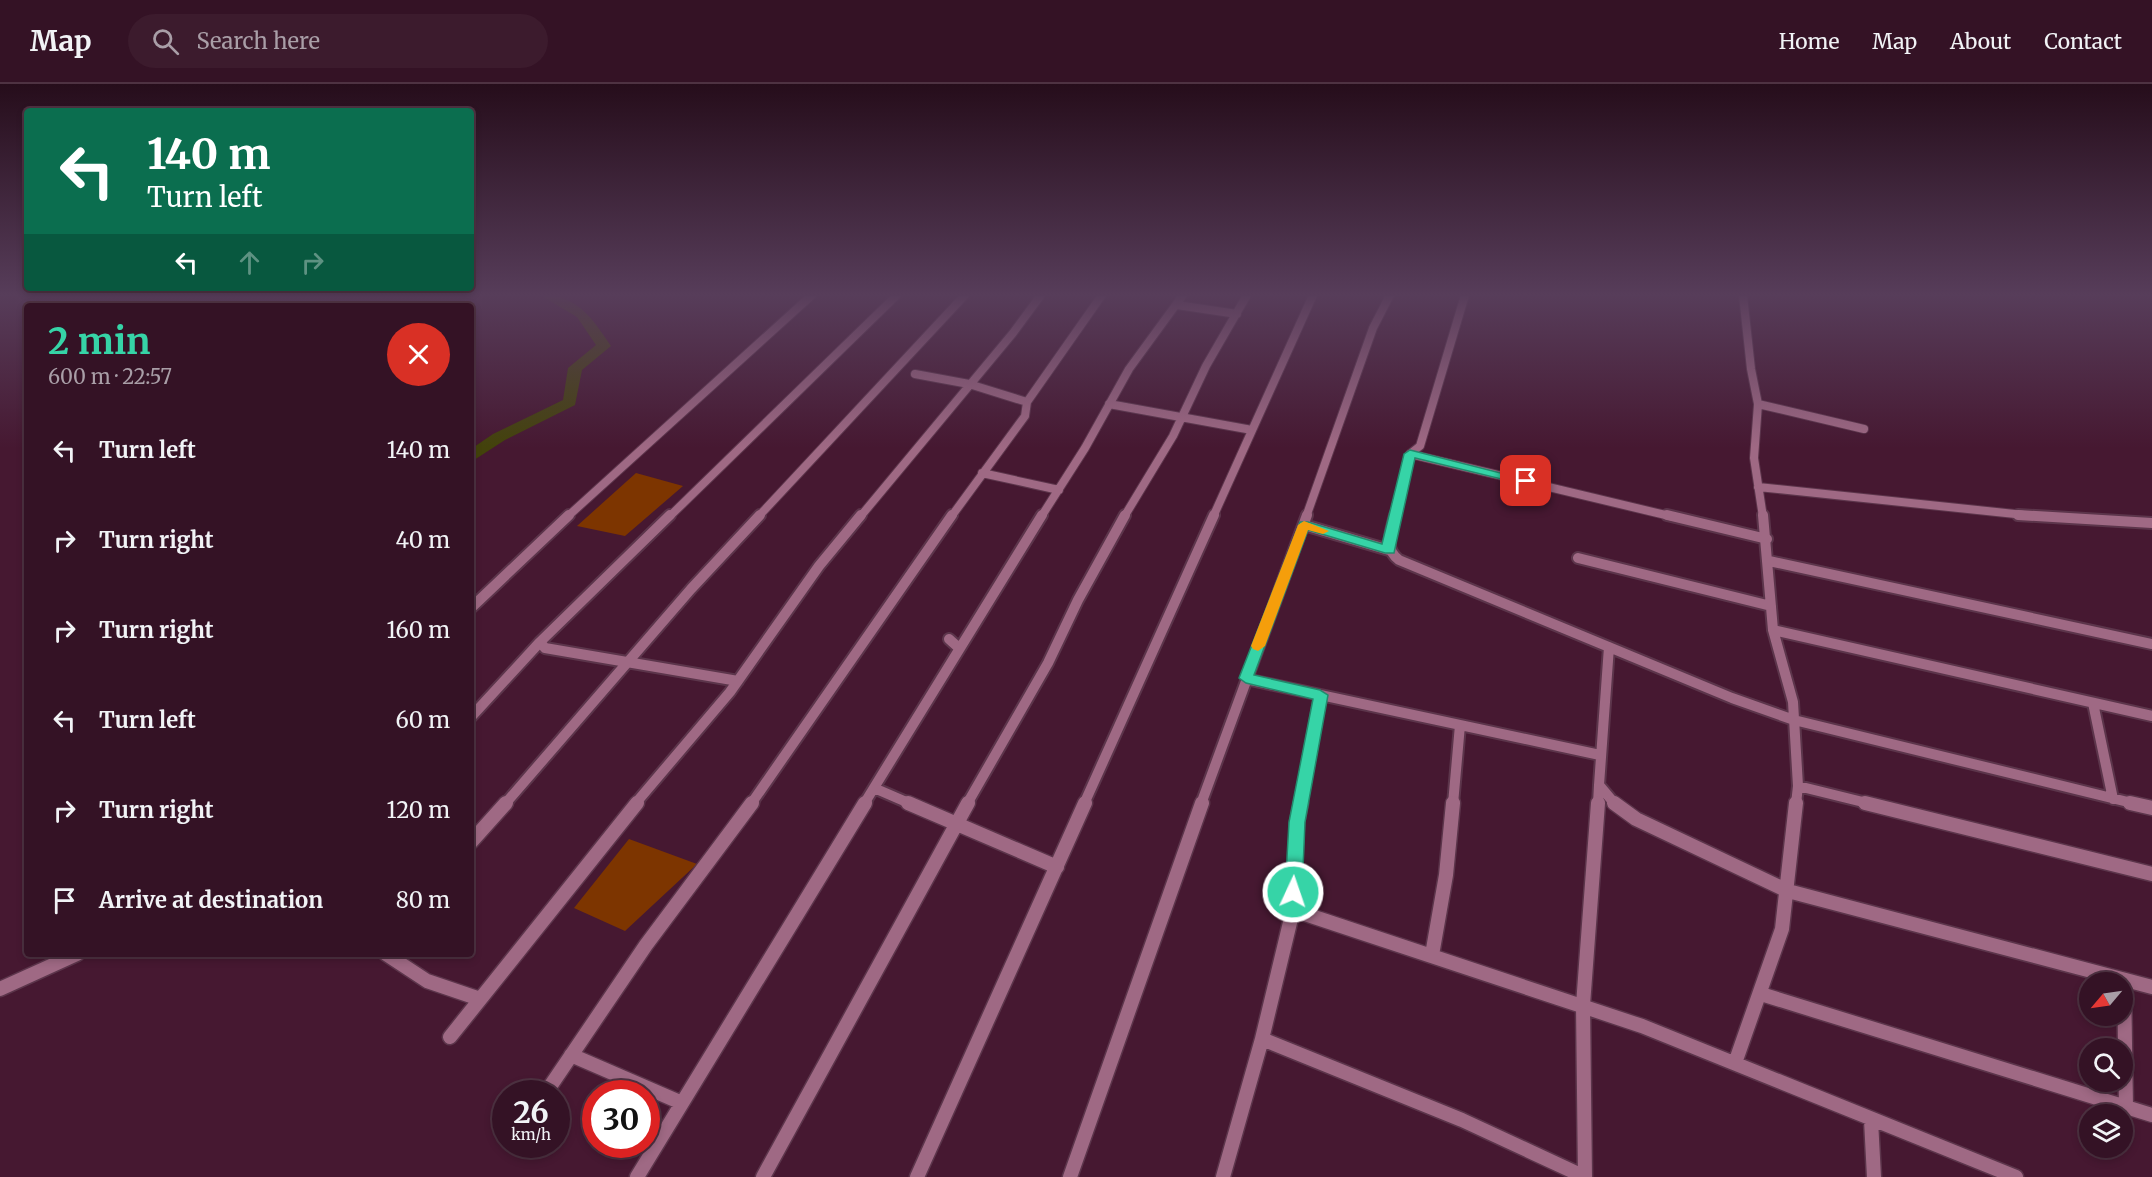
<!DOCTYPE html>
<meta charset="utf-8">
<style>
:root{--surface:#341225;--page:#3c1b2d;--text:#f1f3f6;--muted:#a99ea7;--line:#4e3242;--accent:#36d4a7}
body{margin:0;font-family:Merriweather,serif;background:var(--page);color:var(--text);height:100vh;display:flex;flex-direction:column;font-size:22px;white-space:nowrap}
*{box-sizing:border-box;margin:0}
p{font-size:20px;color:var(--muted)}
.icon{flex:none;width:33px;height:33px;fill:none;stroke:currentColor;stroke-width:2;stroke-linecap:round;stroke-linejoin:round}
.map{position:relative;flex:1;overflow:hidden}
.sheet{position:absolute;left:24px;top:219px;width:450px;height:654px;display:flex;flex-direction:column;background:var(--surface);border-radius:6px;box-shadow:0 3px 9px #0003,0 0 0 2px var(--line)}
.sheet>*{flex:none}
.guide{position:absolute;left:24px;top:24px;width:450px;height:183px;border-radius:6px;box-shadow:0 3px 9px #0003,0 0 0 2px var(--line);background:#0b6e4f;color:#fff;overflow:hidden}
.needle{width:39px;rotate:241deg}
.fabs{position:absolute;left:2079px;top:888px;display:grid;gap:12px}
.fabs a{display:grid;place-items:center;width:54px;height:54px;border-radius:50%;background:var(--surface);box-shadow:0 3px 9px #0003,0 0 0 2px var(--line);font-size:30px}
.speed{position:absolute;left:492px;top:996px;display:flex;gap:12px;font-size:30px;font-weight:700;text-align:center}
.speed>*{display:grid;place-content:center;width:78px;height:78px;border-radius:50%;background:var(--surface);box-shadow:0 3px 9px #0003,0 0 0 2px var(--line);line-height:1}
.speed small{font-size:15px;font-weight:400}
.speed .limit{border:9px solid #d22;background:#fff;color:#111}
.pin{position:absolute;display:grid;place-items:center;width:51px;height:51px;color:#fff;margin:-26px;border-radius:12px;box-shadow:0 3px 9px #0006}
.me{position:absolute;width:66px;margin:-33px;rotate:3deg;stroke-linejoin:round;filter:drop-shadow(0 0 4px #0008)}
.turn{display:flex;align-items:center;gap:21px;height:126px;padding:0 24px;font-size:27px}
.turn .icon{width:78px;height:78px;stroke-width:2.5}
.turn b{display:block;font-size:42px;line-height:51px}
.lanes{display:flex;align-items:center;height:57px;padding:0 24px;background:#0003;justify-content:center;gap:30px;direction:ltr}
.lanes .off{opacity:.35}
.round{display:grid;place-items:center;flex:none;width:63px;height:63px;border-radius:32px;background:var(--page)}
.headline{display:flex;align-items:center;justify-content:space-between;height:102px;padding:0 24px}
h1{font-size:36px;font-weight:700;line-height:45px;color:var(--accent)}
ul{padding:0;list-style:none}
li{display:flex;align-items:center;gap:18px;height:90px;padding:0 24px}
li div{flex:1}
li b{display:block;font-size:22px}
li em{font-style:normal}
header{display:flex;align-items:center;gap:36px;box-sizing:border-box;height:84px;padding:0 30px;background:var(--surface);border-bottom:2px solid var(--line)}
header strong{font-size:28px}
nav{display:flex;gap:33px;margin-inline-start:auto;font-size:21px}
.search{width:420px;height:54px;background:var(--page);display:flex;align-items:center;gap:15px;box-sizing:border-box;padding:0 21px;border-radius:33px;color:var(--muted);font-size:22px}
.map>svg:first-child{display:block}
</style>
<header>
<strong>Map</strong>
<div class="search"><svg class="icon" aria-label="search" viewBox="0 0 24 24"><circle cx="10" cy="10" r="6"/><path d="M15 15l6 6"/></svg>Search here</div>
<nav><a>Home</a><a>Map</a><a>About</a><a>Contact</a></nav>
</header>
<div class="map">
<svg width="2152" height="1093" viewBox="0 0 2152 1093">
<rect width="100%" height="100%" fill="#461831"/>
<path fill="#7d3500" d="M636,389L683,402L625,452L577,442Z
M629,755L697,780L625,847L574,824Z"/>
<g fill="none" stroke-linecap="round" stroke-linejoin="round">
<path fill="#43420b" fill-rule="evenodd" d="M540,211C578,211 592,234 611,262L582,286L575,321L505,356L471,378V365L493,350L563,316L568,284L596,261L577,233Z"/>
<g stroke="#5c354b" stroke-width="10">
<path id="minor-far2" d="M1743,211L1751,285L1758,320L1754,374L1763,433
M1177,221L1237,230
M915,290L969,300L1027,318
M1109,320L1252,346
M1758,320L1864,345
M1410,370L1674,433
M982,389L1059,406
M1758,403L2044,433
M567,433L812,211
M669,433L897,211
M758,433L965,211
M860,433L1013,249L1041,211
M951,433L1025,332L1027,318L1102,211
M1041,433L1085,364L1129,285L1183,211
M1124,433L1173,352L1206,282L1247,211
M1213,433L1313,211
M1306,433L1373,244L1390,211
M1395,433L1410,370L1420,362L1465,211"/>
</g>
<g stroke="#5c354b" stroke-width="14">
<path id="minor-far1" d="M1395,431C1391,449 1383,464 1399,476L1732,614L1794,636L2136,720
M1667,431L1767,455
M1763,431L1773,546L1793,618L1798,702L1796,720
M2018,431L2152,439
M1304,441L1389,466
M1578,474L1771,522
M1769,477L2152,560
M471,524L569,431
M1773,546L2152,632
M949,555L959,564
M540,558L545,564L738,597
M1609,563L1599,701L1615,720
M1246,595L1600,671
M2093,619L2113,715
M471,633L540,558L670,431
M1798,702L1871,720
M874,704L911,720
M505,720L691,505L760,431
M635,720L730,608L819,482L861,431
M751,720L952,431
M864,720L1042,431
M967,720L1048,579L1078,516L1125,431
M1084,720L1214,431
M1201,720L1307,431
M1300,720L1320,611
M1453,720L1460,641
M1598,720L1599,701"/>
</g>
<g stroke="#5c354b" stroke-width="17">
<path id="minor" d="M908,719L1057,783
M1301,719L1297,738L1293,826L1642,942L2016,1093
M1614,719L1636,735L1788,807L2152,903
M1865,719L2152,790
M2130,719L2152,724
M471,758L506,719
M386,870L427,897L480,915
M1432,871L1446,791L1453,719
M2124,896L2126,1023
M0,905L77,870
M1761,910L2152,1031
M450,953L637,719
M1262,955L1462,1036L1585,1093
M571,971L682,1019
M1735,979L1782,845L1796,719
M545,1010L646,861L752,719
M1871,1036L1874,1093
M637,1093L865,719
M763,1093L968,719
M917,1093L1085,719
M1070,1093L1202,719
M1223,1093L1262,955L1293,826
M1585,1093L1583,921L1598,719"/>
</g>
<use href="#minor-far2" stroke="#9f6984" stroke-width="8"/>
<use href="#minor-far1" stroke="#9f6984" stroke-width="10"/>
<use href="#minor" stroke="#9f6984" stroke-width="14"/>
</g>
<linearGradient id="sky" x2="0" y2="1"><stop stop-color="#260d1b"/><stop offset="0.58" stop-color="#573d5a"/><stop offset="1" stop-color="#573d5a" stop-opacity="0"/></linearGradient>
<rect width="2152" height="364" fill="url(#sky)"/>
<path fill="#36d4a7" stroke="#238a6d" stroke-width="1.5" d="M1410,366L1532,397L1526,401L1415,374L1394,469H1385L1308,446L1254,591L1320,606L1328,611L1305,738L1302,808L1299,813H1287L1285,808L1289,738L1313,615L1246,599L1239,594L1300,438H1308L1382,460L1404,370Z"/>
<path fill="#f59e0b" d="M1304,437L1329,447L1323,450L1308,446L1265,562L1258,567L1253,565L1251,562L1298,441Z"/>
</svg>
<div class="fabs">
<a><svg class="needle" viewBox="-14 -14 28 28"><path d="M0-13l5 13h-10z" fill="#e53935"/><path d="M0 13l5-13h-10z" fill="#a99ea7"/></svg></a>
<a><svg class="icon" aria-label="search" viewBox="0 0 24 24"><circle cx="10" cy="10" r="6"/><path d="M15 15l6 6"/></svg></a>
<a><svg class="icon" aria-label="layers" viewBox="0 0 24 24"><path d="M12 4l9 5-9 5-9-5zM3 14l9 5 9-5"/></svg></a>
</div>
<div class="speed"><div>26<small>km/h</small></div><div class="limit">30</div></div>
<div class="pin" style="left:1526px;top:397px;background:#d93025"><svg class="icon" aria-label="arrive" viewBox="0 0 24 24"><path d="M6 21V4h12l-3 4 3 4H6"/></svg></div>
<svg class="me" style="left:1293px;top:808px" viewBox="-20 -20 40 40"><circle r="17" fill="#36d4a7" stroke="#fff" stroke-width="3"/><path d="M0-11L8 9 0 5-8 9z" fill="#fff"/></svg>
<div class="guide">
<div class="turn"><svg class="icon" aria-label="left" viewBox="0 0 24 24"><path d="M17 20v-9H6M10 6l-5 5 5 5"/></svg><div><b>140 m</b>Turn left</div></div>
<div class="lanes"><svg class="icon" aria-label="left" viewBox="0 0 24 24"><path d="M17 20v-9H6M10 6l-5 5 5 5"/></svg><svg class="icon off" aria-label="ahead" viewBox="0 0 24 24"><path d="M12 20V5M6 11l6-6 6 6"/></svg><svg class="icon off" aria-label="right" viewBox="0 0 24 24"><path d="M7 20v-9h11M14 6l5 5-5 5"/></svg></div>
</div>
<section class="sheet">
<div class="headline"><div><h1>2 min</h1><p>600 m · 22:57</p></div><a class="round" style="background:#d93025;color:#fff"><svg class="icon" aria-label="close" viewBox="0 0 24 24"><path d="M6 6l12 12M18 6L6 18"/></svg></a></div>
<ul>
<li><svg class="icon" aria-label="left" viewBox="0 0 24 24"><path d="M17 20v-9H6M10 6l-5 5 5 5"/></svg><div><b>Turn left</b></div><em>140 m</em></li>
<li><svg class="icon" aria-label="right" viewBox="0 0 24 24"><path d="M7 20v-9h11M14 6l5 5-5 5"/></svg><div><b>Turn right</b></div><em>40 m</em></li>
<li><svg class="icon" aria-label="right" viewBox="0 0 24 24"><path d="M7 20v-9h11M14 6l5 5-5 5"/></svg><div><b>Turn right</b></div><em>160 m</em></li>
<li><svg class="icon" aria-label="left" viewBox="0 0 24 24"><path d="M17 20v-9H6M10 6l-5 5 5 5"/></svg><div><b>Turn left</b></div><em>60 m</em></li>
<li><svg class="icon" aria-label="right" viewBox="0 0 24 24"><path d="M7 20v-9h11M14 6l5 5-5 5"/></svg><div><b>Turn right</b></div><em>120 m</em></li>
<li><svg class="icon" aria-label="arrive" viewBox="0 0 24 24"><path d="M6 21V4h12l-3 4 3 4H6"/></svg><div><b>Arrive at destination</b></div><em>80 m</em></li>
</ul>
</section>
</div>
